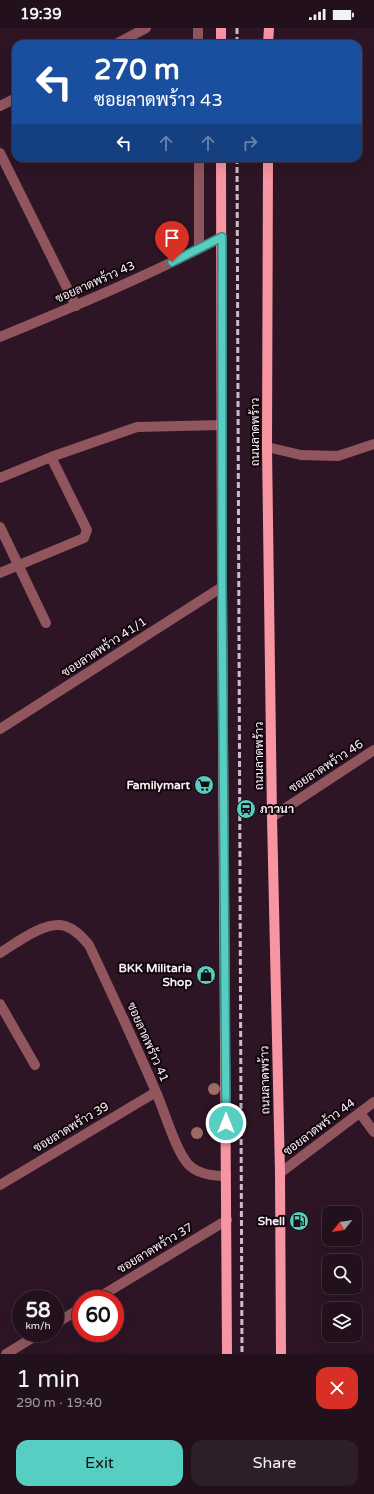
<!DOCTYPE html>
<meta charset="utf-8">
<style>
:root{--surface:#22101c;--page:#2e1e29;--text:#f1f3f6;--muted:#a29da3;--line:#3f303b;--accent:#56cec2}
body{margin:0;font-family:"Varela Round",Sarabun,sans-serif;background:var(--page);color:var(--text);height:100vh;display:flex;flex-direction:column;font-size:15px;white-space:nowrap}
*{box-sizing:border-box;margin:0}
p{font-size:13px;color:var(--muted)}
.icon{flex:none;width:22px;height:22px;fill:none;stroke:currentColor;stroke-width:2;stroke-linecap:round;stroke-linejoin:round}
.map{position:relative;height:1326px;overflow:hidden}
.sheet{display:flex;flex-direction:column;background:var(--surface);flex:1}
.sheet>*{flex:none}
.hud{position:absolute;left:12px;top:12px;width:350px;height:122px;border-radius:12px;box-shadow:0 4px 16px #0002,0 0 0 1px var(--line);background:#1a4fa0;color:#fff;overflow:hidden}
.needle{width:26px;rotate:240deg}
.controls{position:absolute;left:322px;top:1178px;display:grid;gap:8px}
.controls a{display:grid;place-items:center;width:40px;height:40px;border-radius:8px;background:var(--surface);box-shadow:0 4px 16px #0002,0 0 0 1px var(--line);font-size:20px}
.speed{position:absolute;left:12px;top:1262px;display:flex;gap:8px;font-size:20px;font-weight:700;text-align:center}
.speed>*{display:grid;place-content:center;width:52px;height:52px;border-radius:50%;background:var(--surface);box-shadow:0 4px 16px #0002,0 0 0 1px var(--line);line-height:1}
.speed small{font-size:10px;font-weight:400}
.speed .limit{border:6px solid #d22;background:#fff;color:#111}
.pin{position:absolute;display:grid;place-items:center;width:34px;height:34px;color:#fff;margin:-41px -17px;border-radius:50% 50% 50% 0;rotate:-45deg;box-shadow:0 0 4px #0007}
.pin .icon{rotate:45deg}
.me{position:absolute;width:44px;margin:-22px;rotate:0deg;stroke-linejoin:round;filter:drop-shadow(0 0 3px #0008)}
.turn{display:flex;align-items:center;gap:14px;height:84px;padding:0 16px;font-size:18px}
.turn .icon{width:52px;height:52px;stroke-width:2.5}
.turn b{display:block;font-size:28px;line-height:34px}
.lanes{display:flex;align-items:center;height:38px;padding:0 16px;background:#0003;justify-content:center;gap:20px;direction:ltr}
.lanes .off{opacity:.35}
.round{display:grid;place-items:center;flex:none;width:42px;height:42px;border-radius:12px;background:var(--page)}
.overview{display:flex;align-items:center;justify-content:space-between;height:68px;padding:0 16px}
h1{font-size:24px;font-weight:600;line-height:30px}
.primary-button{display:flex;gap:8px;margin-top:auto;padding:8px 16px}
.primary-button a{flex:1;height:46px;border-radius:12px;background:var(--accent);color:#111;font-size:16px;font-weight:600;line-height:46px;text-align:center}
.primary-button a+a{background:var(--page);color:var(--text)}
.status{display:flex;justify-content:space-between;align-items:center;height:28px;padding:0 20px;background:var(--surface);direction:ltr}
.status svg{height:11px;fill:currentColor}
.map>svg:first-child{display:block}
</style>
<div class="status"><b>19:39</b><svg viewBox="0 0 49 12"><path d="M0 12V9h3v3zM5 12V6h3v6zM10 12V3h3v9zM15 12V0h3v12zM26 1h20v11H26zM47 4h2v5h-2z"/></svg></div>
<div class="map">
<svg width="374" height="1326" viewBox="0 0 374 1326">
<rect width="100%" height="100%" fill="#2d1525"/>
<g fill="none" stroke-linecap="round" stroke-linejoin="round">
<path stroke="#91555e" stroke-width="10" d="M198,0V16
M116,16L146,0
M0,78L16,70
M0,125L76,278
M199,130V221
M0,309C75,278 150,247 222,209
M267,419L301,427L338,428L374,416
M0,450L51,429L137,399L222,397
M0,499L46,595
M0,545L84,510L87,502L51,429
M0,701L222,559
M272,789L374,722
M0,925C16,915 46,892 65,898C75,901 82,909 89,917C112,966 135,1015 156,1064C164,1082 176,1124 189,1137C198,1146 213,1148 226,1148
M0,976L35,1037
M360,1085L374,1104
M280,1145L374,1074
M0,1157L156,1064
M96,1271L227,1192
M55,1296L81,1280
M6,1326L40,1305"/>
<path stroke="#f895a2" stroke-width="10" d="M221,0V16
M268,16L269,0
M221,130L222,559L227,1326
M268,130L267,419L272,789L280,1145L281,1326"/>
<path stroke="#cdbdc7" stroke-width="3" stroke-dasharray="6 3" stroke-linecap="butt" d="M237,0V16
M237,130L242,1326"/>
</g>
<g fill="#9c6b64">
<circle cx="214" cy="1061" r="6"/>
<circle cx="197" cy="1105" r="6"/>
</g>
<g fill="none" stroke-linecap="round" stroke-linejoin="round">
<g stroke="#38867e" stroke-width="10">
<path id="route" d="M172,234L222,209V559L226,1095"/>
</g>
<use href="#route" stroke="#56cec2" stroke-width="7"/>
</g>
<defs>
<g id="supermarket-disc" transform="scale(1)"><circle r="9.5" fill="#56cec2" stroke="#0f050b"/><path d="M-6-5.5h2.5l.6 2H6L4.5 2H-2.5L-4.4-4H-6ZM-1.5 3.2a1.3 1.3 0 1 0 .1 0ZM3 3.2a1.3 1.3 0 1 0 .1 0Z" fill="#111"/></g>
<g id="station-disc" transform="scale(1)"><circle r="9.5" fill="#56cec2" stroke="#0f050b"/><path d="M-3-6H3Q5-6 5-4V2Q5 4 3 4L4.5 6H3L1.5 4h-3L-3 6H-4.5L-3 4Q-5 4-5 2V-4Q-5-6-3-6ZM-3.5-4v3h7v-3ZM-3.5 1v1.5H-2V1ZM2 1v1.5H3.5V1Z" fill="#111"/></g>
<g id="shop-disc" transform="scale(1)"><circle r="9.5" fill="#56cec2" stroke="#0f050b"/><path d="M-5-2.5h2.3a2.7 3.5 0 0 1 5.4 0H5L5.5 6h-11ZM-1.5-2.5h3a1.5 2.3 0 0 0-3 0Z" fill="#111"/></g>
<g id="fuel-disc" transform="scale(1)"><circle r="9.5" fill="#56cec2" stroke="#0f050b"/><path d="M-5.5-6h7V0h2V4h1.3V-2.5L3-4.5l.8-.8L6-3V5H2.5V1h-1V6h-7ZM-4.2-4.7v3.2H.2V-4.7Z" fill="#111"/></g>
</defs>
<g fill-rule="evenodd">
<use href="#supermarket-disc" x="204" y="757"/>
<use href="#station-disc" x="246" y="781"/>
<use href="#shop-disc" x="206" y="947"/>
<use href="#fuel-disc" x="299" y="1193"/>
</g>
<g text-anchor="middle" dominant-baseline="central" stroke-width="4" stroke-linejoin="round" paint-order="stroke">
<g font-size="12" fill="#fdeff7" stroke="#0f050b">
<text transform="translate(95 254) rotate(-24)">ซอยลาดพร้าว 43</text>
<text transform="translate(255 404) rotate(-90)">ถนนลาดพร้าว</text>
<text transform="translate(104 619) rotate(-33)">ซอยลาดพร้าว 41/1</text>
<text transform="translate(259 728) rotate(-90)">ถนนลาดพร้าว</text>
<text transform="translate(326 738) rotate(-33)">ซอยลาดพร้าว 46</text>
<text transform="translate(148 1014) rotate(66)">ซอยลาดพร้าว 41</text>
<text transform="translate(265 1052) rotate(-91)">ถนนลาดพร้าว</text>
<text transform="translate(71 1099) rotate(-31)">ซอยลาดพร้าว 39</text>
<text transform="translate(319 1099) rotate(-37)">ซอยลาดพร้าว 44</text>
<text transform="translate(155 1220) rotate(-31)">ซอยลาดพร้าว 37</text>
</g>
<g font-size="12" font-weight="bold" fill="#fdeff7" stroke="#0f050b" text-anchor="end">
<text x="190" y="757">Familymart</text>
<text x="260" y="781" text-anchor="start">ภาวนา</text>
<text x="192" y="940">BKK Militaria<tspan x="192" dy="14">Shop</tspan></text>
<text x="285" y="1193">Shell</text>
</g>
</g>
</svg>
<div class="controls">
<a><svg class="needle" viewBox="-14 -14 28 28"><path d="M0-13l5 13h-10z" fill="#e53935"/><path d="M0 13l5-13h-10z" fill="#a29da3"/></svg></a>
<a><svg class="icon" aria-label="search" viewBox="0 0 24 24"><circle cx="10" cy="10" r="6"/><path d="M15 15l6 6"/></svg></a>
<a><svg class="icon" aria-label="layers" viewBox="0 0 24 24"><path d="M12 4l9 5-9 5-9-5zM3 14l9 5 9-5"/></svg></a>
</div>
<div class="speed"><div>58<small>km/h</small></div><div class="limit">60</div></div>
<div class="pin" style="left:172px;top:234px;background:#d93025"><svg class="icon" aria-label="arrive" viewBox="0 0 24 24"><path d="M6 21V4h12l-3 4 3 4H6"/></svg></div>
<svg class="me" style="left:226px;top:1095px" viewBox="-20 -20 40 40"><circle r="17" fill="#56cec2" stroke="#fff" stroke-width="3"/><path d="M0-11L8 9 0 5-8 9z" fill="#fff"/></svg>
<div class="hud">
<div class="turn"><svg class="icon" aria-label="left" viewBox="0 0 24 24"><path d="M17 20v-9H6M10 6l-5 5 5 5"/></svg><div><b>270 m</b>ซอยลาดพร้าว 43</div></div>
<div class="lanes"><svg class="icon" aria-label="left" viewBox="0 0 24 24"><path d="M17 20v-9H6M10 6l-5 5 5 5"/></svg><svg class="icon off" aria-label="ahead" viewBox="0 0 24 24"><path d="M12 20V5M6 11l6-6 6 6"/></svg><svg class="icon off" aria-label="ahead" viewBox="0 0 24 24"><path d="M12 20V5M6 11l6-6 6 6"/></svg><svg class="icon off" aria-label="right" viewBox="0 0 24 24"><path d="M7 20v-9h11M14 6l5 5-5 5"/></svg></div>
</div>
</div>
<section class="sheet">
<div class="overview"><div><h1>1 min</h1><p>290 m · 19:40</p></div><a class="round" style="background:#d93025;color:#fff"><svg class="icon" aria-label="close" viewBox="0 0 24 24"><path d="M6 6l12 12M18 6L6 18"/></svg></a></div>
<div class="primary-button"><a>Exit</a><a>Share</a></div>
</section>
